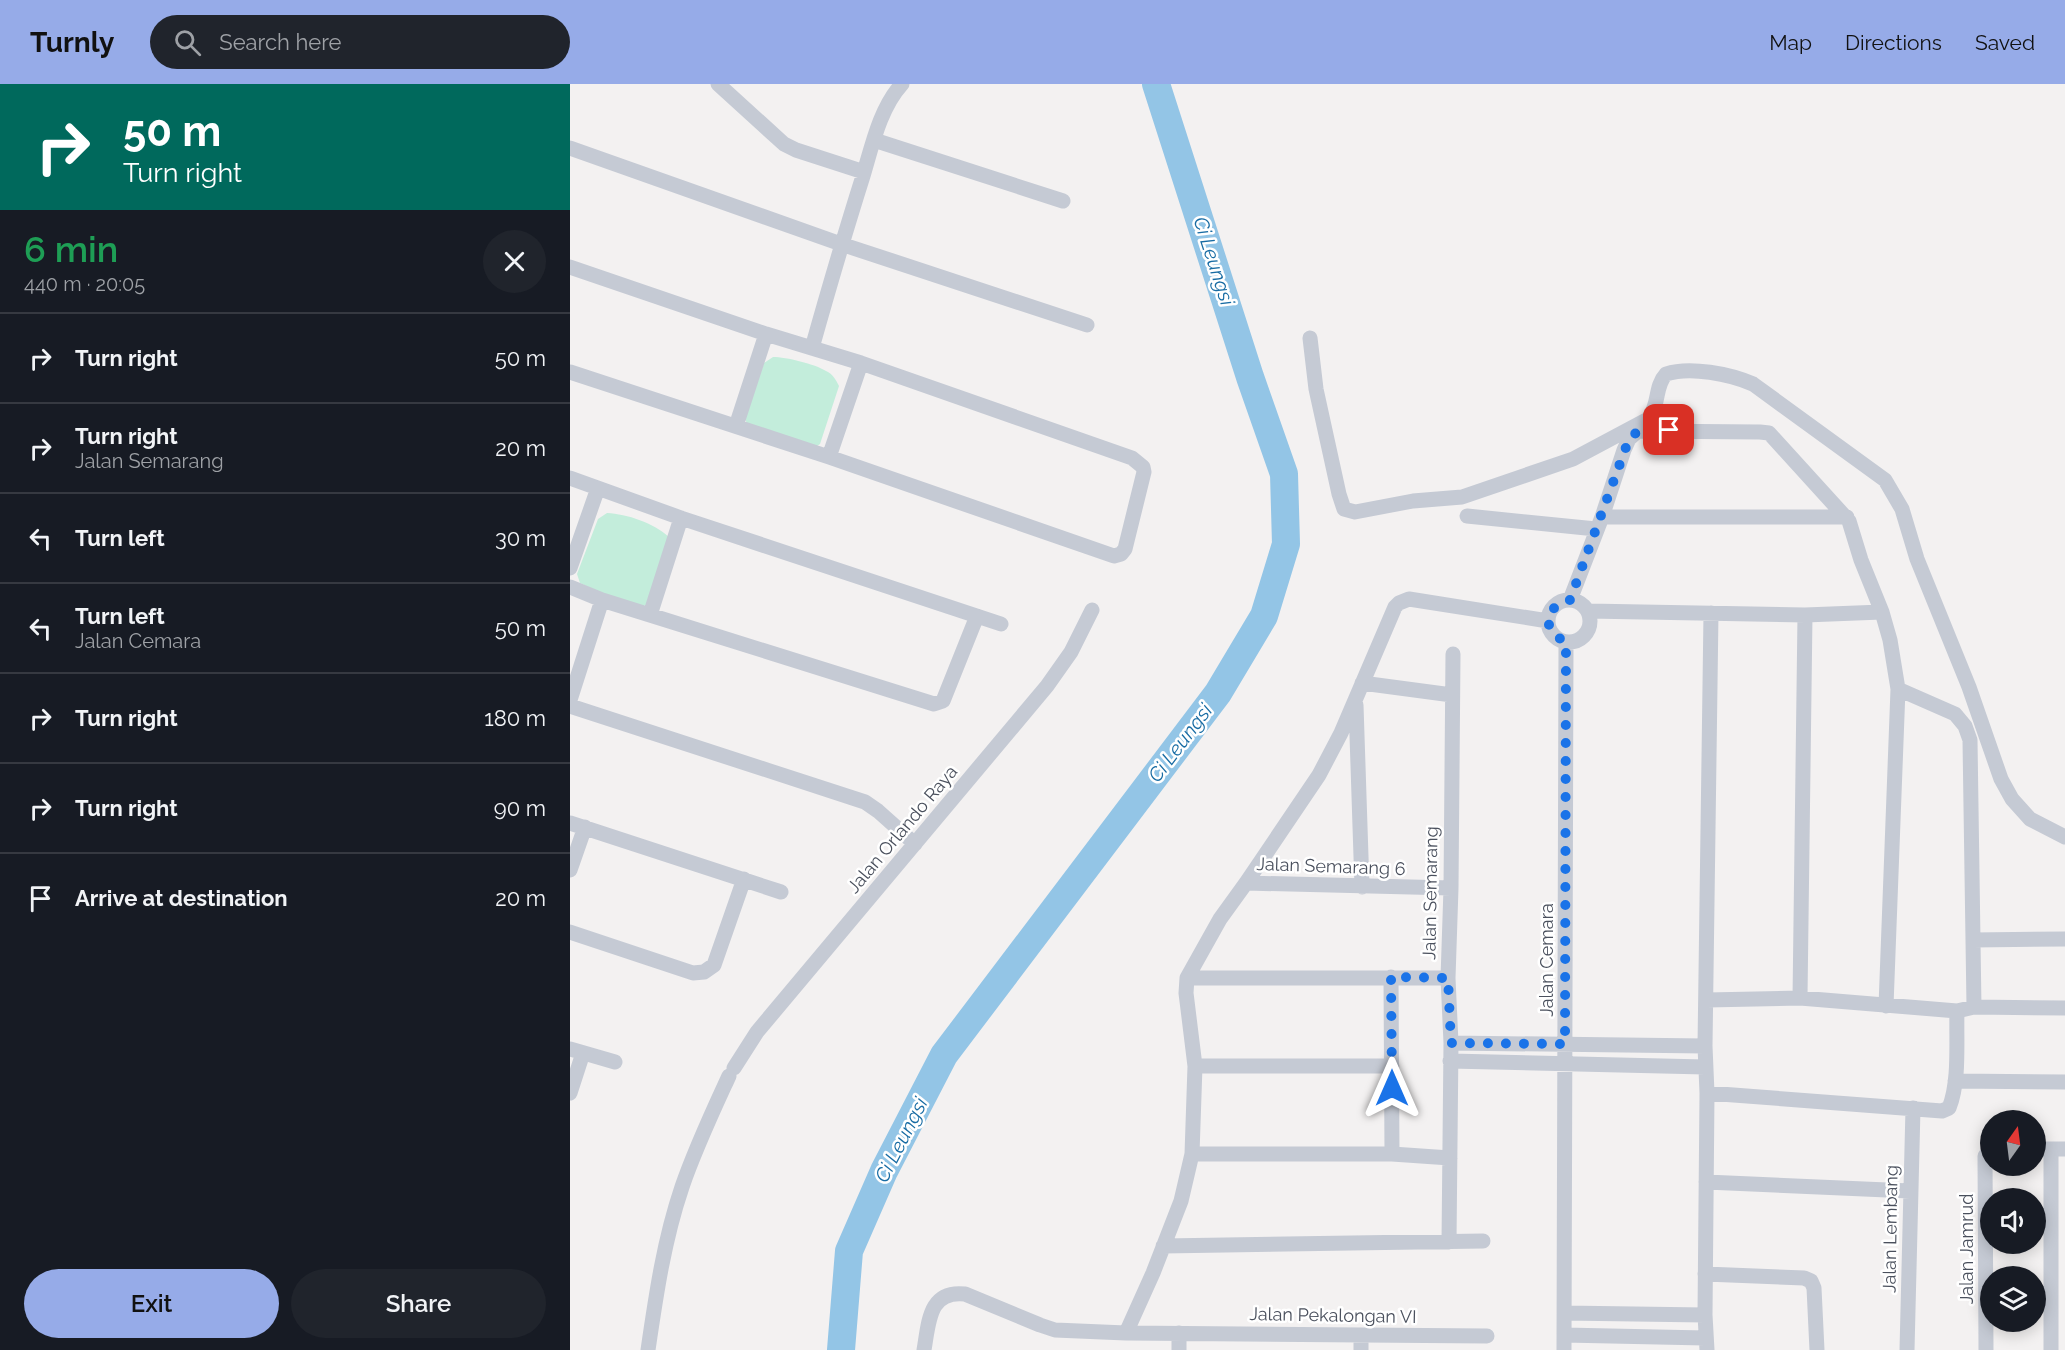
<!DOCTYPE html>
<meta charset="utf-8">
<style>
:root{--surface:#171b24;--page:#20242c;--text:#f1f3f6;--muted:#9ea1a6;--line:#363941;--accent:#96abe8}
body{margin:0;font-family:Raleway,sans-serif;background:var(--page);color:var(--text);height:100vh;display:flex;flex-direction:column;font-size:22px;white-space:nowrap}
*{box-sizing:border-box;margin:0}
p{font-size:20px;color:var(--muted)}
.icon{flex:none;width:33px;height:33px;fill:none;stroke:currentColor;stroke-width:2;stroke-linecap:round;stroke-linejoin:round}
.map{position:relative;flex:1;overflow:hidden}
.drawer{display:flex;flex-direction:column;background:var(--surface);width:570px}
.drawer>*{flex:none}
.guide{background:#00695c;color:#fff;overflow:hidden}
.needle{width:39px;rotate:14deg}
.controls{position:absolute;left:1410px;top:1026px;display:grid;gap:12px}
.controls a{display:grid;place-items:center;width:66px;height:66px;border-radius:50%;background:var(--surface);box-shadow:0 3px 15px #0003;font-size:30px}
.pin{position:absolute;display:grid;place-items:center;width:51px;height:51px;color:#fff;margin:-26px;border-radius:12px;box-shadow:0 3px 9px #0006}
.me{position:absolute;width:66px;margin:-33px;rotate:0deg;stroke-linejoin:round;filter:drop-shadow(0 0 4px #0008)}
.turn{display:flex;align-items:center;gap:21px;height:126px;padding:0 24px;font-size:27px}
.turn .icon{width:78px;height:78px;stroke-width:2.5}
.turn b{display:block;font-size:42px;line-height:51px}
.round{display:grid;place-items:center;flex:none;width:63px;height:63px;border-radius:32px;background:var(--page)}
.head{display:flex;align-items:center;justify-content:space-between;height:102px;padding:0 24px}
h1{font-size:36px;font-weight:600;line-height:45px;color:#1e9e55}
.primary-button{display:flex;gap:12px;margin-top:auto;padding:12px 24px}
.primary-button a{flex:1;height:69px;border-radius:36px;background:var(--accent);color:#111;font-size:24px;font-weight:600;line-height:69px;text-align:center}
.primary-button a+a{background:var(--page);color:var(--text)}
ul{padding:0;list-style:none}
li{display:flex;align-items:center;gap:18px;height:90px;padding:0 24px;border-top:2px solid var(--line)}
li div{flex:1}
li b{display:block;font-size:22px}
li em{font-style:normal}
header{display:flex;align-items:center;gap:36px;box-sizing:border-box;height:84px;padding:0 30px;background:var(--accent);color:#111}
header strong{font-size:28px}
nav{display:flex;gap:33px;margin-inline-start:auto;font-size:21px}
.search{width:420px;height:54px;background:var(--page);display:flex;align-items:center;gap:15px;box-sizing:border-box;padding:0 21px;border-radius:33px;color:var(--muted);font-size:22px}
main{display:flex;flex:1;min-height:0}
.map>svg:first-child{display:block}
</style>
<header>
<strong>Turnly</strong>
<div class="search"><svg class="icon" aria-label="search" viewBox="0 0 24 24"><circle cx="10" cy="10" r="6"/><path d="M15 15l6 6"/></svg>Search here</div>
<nav><a>Map</a><a>Directions</a><a>Saved</a></nav>
</header>
<main>
<section class="drawer">
<div class="guide">
<div class="turn"><svg class="icon" aria-label="right" viewBox="0 0 24 24"><path d="M7 20v-9h11M14 6l5 5-5 5"/></svg><div><b>50 m</b>Turn right</div></div>
</div>
<div class="head"><div><h1>6 min</h1><p>440 m · 20:05</p></div><a class="round"><svg class="icon" aria-label="close" viewBox="0 0 24 24"><path d="M6 6l12 12M18 6L6 18"/></svg></a></div>
<ul>
<li><svg class="icon" aria-label="right" viewBox="0 0 24 24"><path d="M7 20v-9h11M14 6l5 5-5 5"/></svg><div><b>Turn right</b></div><em>50 m</em></li>
<li><svg class="icon" aria-label="right" viewBox="0 0 24 24"><path d="M7 20v-9h11M14 6l5 5-5 5"/></svg><div><b>Turn right</b><p>Jalan Semarang</p></div><em>20 m</em></li>
<li><svg class="icon" aria-label="left" viewBox="0 0 24 24"><path d="M17 20v-9H6M10 6l-5 5 5 5"/></svg><div><b>Turn left</b></div><em>30 m</em></li>
<li><svg class="icon" aria-label="left" viewBox="0 0 24 24"><path d="M17 20v-9H6M10 6l-5 5 5 5"/></svg><div><b>Turn left</b><p>Jalan Cemara</p></div><em>50 m</em></li>
<li><svg class="icon" aria-label="right" viewBox="0 0 24 24"><path d="M7 20v-9h11M14 6l5 5-5 5"/></svg><div><b>Turn right</b></div><em>180 m</em></li>
<li><svg class="icon" aria-label="right" viewBox="0 0 24 24"><path d="M7 20v-9h11M14 6l5 5-5 5"/></svg><div><b>Turn right</b></div><em>90 m</em></li>
<li><svg class="icon" aria-label="arrive" viewBox="0 0 24 24"><path d="M6 21V4h12l-3 4 3 4H6"/></svg><div><b>Arrive at destination</b></div><em>20 m</em></li>
</ul>
<div class="primary-button"><a>Exit</a><a>Share</a></div>
</section>
<div class="map">
<svg width="1495" height="1266" viewBox="0 0 1495 1266">
<rect width="100%" height="100%" fill="#f3f1f1"/>
<path fill="#c3eddb" d="M203,273C216,273 245,280 256,287C263,290 266,296 269,302L250,360L241,366L179,344L175,335L194,279Z
M37,429C57,430 84,439 99,453L81,518L72,523L64,524L10,499L7,490L28,435Z"/>
<g fill="none" stroke-linecap="round" stroke-linejoin="round">
<path stroke="#93c5e6" stroke-width="28" d="M271,1266L279,1167L314,1087L374,971L648,609L694,532L716,460L714,390L680,293L586,0"/>
<path stroke="#c5cad4" stroke-width="15" d="M148,0L214,60L226,66L294,88
M304,56L493,117
M0,64L271,160L517,241
M0,183L196,250L291,279L562,374L573,383L574,388L555,465L551,470L544,472L259,373L0,288
M740,254L746,305L769,410L774,425L785,428L843,417L892,413L1003,375L1078,335C1090,321 1084,303 1096,290C1120,282 1160,290 1183,300L1315,396L1332,425L1347,475L1399,603L1431,695L1442,715L1460,735L1495,753
M242,264C258,207 275,149 293,92C302,62 310,24 332,0
M166,342L196,250
M259,373L291,279
M0,394L111,434L431,540
M897,432L1026,445
M1032,433H1277
M0,484L28,404
M0,503L32,516L364,620L373,617L407,532
M1000,516L1032,433L1054,366L1059,355L1068,347L1190,348L1199,349L1279,437L1291,476L1312,528L1320,556L1328,605L1316,922
M978 537a21 21 0 1 1 42 0a21 21 0 1 1-42 0Z
M1018,527L1235,531L1312,528
M80,531L111,434
M792,599L882,611
M1328,605L1385,630L1395,642L1400,656L1404,923
M0,616L32,516
M786,621L792,803
M0,622L295,718L308,727L345,760
M0,739L211,808
M0,786L15,743
M676,799L881,804
M0,848L123,889L134,888L144,881L174,795
M1403,856L1495,855
M821,893L822,1070
M617,894H878
M1230,914L1235,531
M1137,916L1230,914L1387,927L1404,923L1495,924
M881,959L1135,962
M0,965L45,978
M880,977L1135,983
M625,982H822
M164,984L187,948L477,602L501,568L522,526
M1385,997L1495,998
M0,1009L13,969
M1137,1009L1372,1027L1379,1024C1390,997 1386,956 1387,927
M1466,1065H1495
M1481,1065V1266
M622,1070H822L880,1074
M1136,1098L1340,1107
M879,1158L881,959L878,894L881,804L883,570
M593,1162L913,1157
M1135,1190L1234,1194L1241,1197L1244,1204L1247,1266
M994,1229L1135,1231
M556,1249L583,1189L611,1117L622,1070L625,982L616,909L617,894L650,835L676,799L749,691L771,649L825,523L829,519L839,515L978,537
M609,1249V1266
M994,1251L1135,1254
M78,1266C86,1211 94,1156 112,1103C125,1065 142,1029 159,992
M354,1266C359,1237 359,1206 395,1210L470,1241L485,1246L556,1249L917,1252
M791,1266V1251
M994,1266L996,558
M1137,1266L1135,1231L1137,1009L1135,962L1141,529
M1337,1266L1343,1024
M1416,1266L1415,1072L1420,1066"/>
</g>
<g fill="none" stroke-linecap="round" stroke-linejoin="round">
<path stroke="#1a73e8" stroke-width="10" stroke-dasharray="0 18" d="M822,1004L821,893L878,894L881,959L995,960L996,558C971,546 973,523 1000,516L1059,355L1068,347L1099,346"/>
</g>
<g text-anchor="middle" dominant-baseline="central" stroke-width="5" stroke-linejoin="round" paint-order="stroke">
<g font-size="18" fill="#4a505d" stroke="#fff">
<text transform="translate(332 745) rotate(-50)">Jalan Orlando Raya</text>
<text transform="translate(761 782) rotate(2)">Jalan Semarang 6</text>
<text transform="translate(860 809) rotate(-89)">Jalan Semarang</text>
<text transform="translate(976 876) rotate(-90)">Jalan Cemara</text>
<text transform="translate(1320 1145) rotate(-89)">Jalan Lembang</text>
<text transform="translate(1396 1165) rotate(-90)">Jalan Jamrud</text>
<text transform="translate(763 1231) rotate(1)">Jalan Pekalongan VI</text>
</g>
<g font-size="20" font-style="italic" fill="#176ba3" stroke="#fff">
<text transform="translate(644 177) rotate(72)">Ci Leungsi</text>
<text transform="translate(610 659) rotate(-53)">Ci Leungsi</text>
<text transform="translate(331 1056) rotate(-63)">Ci Leungsi</text>
</g>
</g>
</svg>
<div class="controls">
<a><svg class="needle" viewBox="-14 -14 28 28"><path d="M0-13l5 13h-10z" fill="#e53935"/><path d="M0 13l5-13h-10z" fill="#9ea1a6"/></svg></a>
<a><svg class="icon" aria-label="sound" viewBox="0 0 24 24"><path d="M4 9h4l5-4v14l-5-4H4zM17 9q2 3 0 6"/></svg></a>
<a><svg class="icon" aria-label="layers" viewBox="0 0 24 24"><path d="M12 4l9 5-9 5-9-5zM3 14l9 5 9-5"/></svg></a>
</div>
<div class="pin" style="left:1099px;top:346px;background:#d93025"><svg class="icon" aria-label="arrive" viewBox="0 0 24 24"><path d="M6 21V4h12l-3 4 3 4H6"/></svg></div>
<svg class="me" style="left:822px;top:1004px" viewBox="-20 -20 40 40"><path d="M0-17L14 15 0 8-14 15z" fill="#1a73e8" stroke="#fff" stroke-width="4"/></svg>
</div>
</main>
